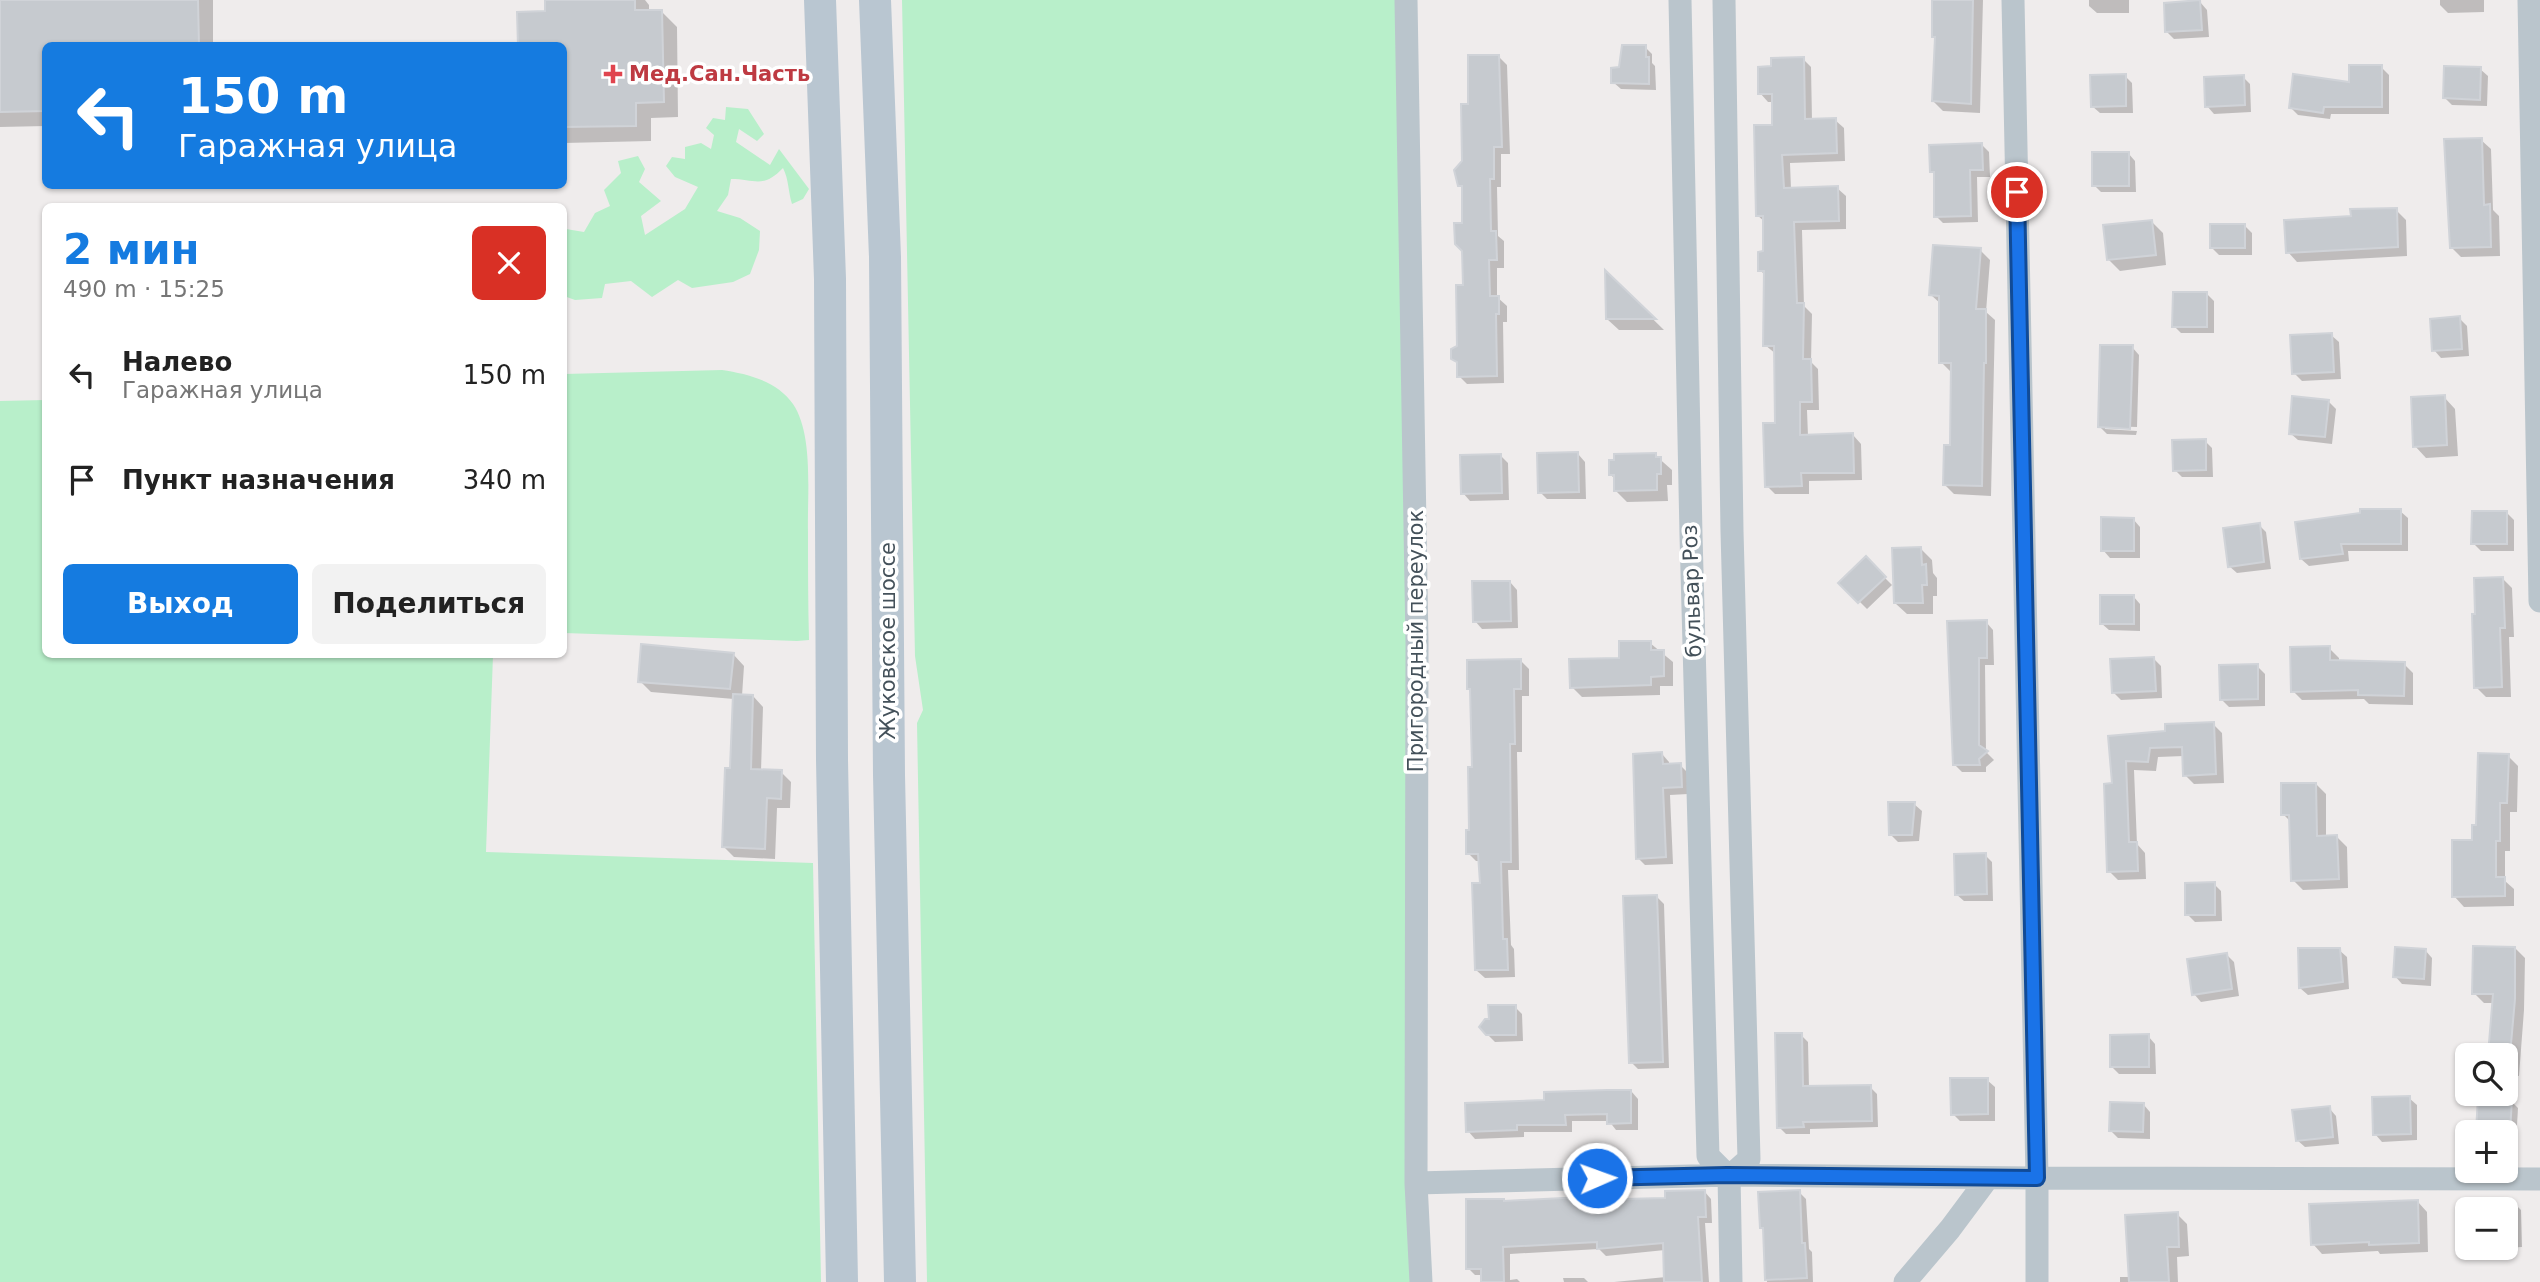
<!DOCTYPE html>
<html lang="ru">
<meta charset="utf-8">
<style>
:root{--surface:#fff;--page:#f2f2f2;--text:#222;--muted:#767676;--accent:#157be0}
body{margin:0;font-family:"DejaVu Sans",sans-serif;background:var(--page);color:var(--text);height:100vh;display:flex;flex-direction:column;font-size:26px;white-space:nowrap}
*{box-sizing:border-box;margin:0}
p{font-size:23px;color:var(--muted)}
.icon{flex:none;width:38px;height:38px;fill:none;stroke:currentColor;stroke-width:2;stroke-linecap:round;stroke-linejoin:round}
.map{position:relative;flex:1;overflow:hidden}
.sheet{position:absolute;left:42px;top:203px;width:525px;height:455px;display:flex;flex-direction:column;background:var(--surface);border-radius:10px;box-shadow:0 2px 5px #0004}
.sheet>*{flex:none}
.top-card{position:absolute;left:42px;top:42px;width:525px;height:147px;border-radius:10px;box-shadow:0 2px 5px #0004;background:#157be0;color:#fff;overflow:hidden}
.tools{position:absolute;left:2455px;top:1043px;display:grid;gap:14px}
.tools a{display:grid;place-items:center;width:63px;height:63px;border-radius:10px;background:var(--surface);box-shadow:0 2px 5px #0004;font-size:35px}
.pin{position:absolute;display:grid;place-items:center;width:60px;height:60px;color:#fff;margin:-30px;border:4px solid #fff;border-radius:50%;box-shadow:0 2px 7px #0007}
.me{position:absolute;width:77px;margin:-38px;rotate:88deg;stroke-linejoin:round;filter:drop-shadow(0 0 5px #0008)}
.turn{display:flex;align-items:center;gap:24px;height:147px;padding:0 21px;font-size:32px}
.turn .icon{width:91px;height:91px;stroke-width:2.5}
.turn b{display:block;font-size:49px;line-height:60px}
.round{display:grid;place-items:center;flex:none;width:74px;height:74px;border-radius:10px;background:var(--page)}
.head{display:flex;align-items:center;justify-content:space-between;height:119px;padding:0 21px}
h1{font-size:42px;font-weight:800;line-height:52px;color:var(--accent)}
.button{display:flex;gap:14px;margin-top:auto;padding:14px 21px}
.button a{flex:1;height:80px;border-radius:10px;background:var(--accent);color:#fff;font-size:28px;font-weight:800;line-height:80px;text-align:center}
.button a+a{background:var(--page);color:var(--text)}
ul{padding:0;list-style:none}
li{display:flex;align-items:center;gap:21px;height:105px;padding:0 21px}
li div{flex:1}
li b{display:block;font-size:26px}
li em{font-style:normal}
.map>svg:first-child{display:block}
</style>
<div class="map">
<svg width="2540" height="1282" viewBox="0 0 2540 1282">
<rect width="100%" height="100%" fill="#efecec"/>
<path fill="#b8efca" d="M902,0H1400L1428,1282H927L917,723L923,710L915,656Z
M726,107L748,109L764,134L757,141L739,129L736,142L770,165L779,149L809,189L803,199L792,204C788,191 789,180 783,168C763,189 755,179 731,179L728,195L717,211L740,218L760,231L759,250L750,274L733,282L692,288L678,280L652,297L631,281L605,284L602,298L575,300L564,296V277L566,275C563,259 562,244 566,229L584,232L595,213L610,206L604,190L621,173L618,161L638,156L645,169L639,182L661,201L641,216L645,235L685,209L698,187L675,177L666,166L672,157L685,159V147L701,143L711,149L714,135L706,128L713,118L725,120Z
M722,370C748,374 777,381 793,404C814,435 807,496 808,532C808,568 808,604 809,640L797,641L564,633V374Z
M45,400L46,654L493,655L486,852L813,863L821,1282H0V401Z"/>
<path fill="#0003" d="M0,0H213V46H46V126L0,127Z
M547,0H645L649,5V12H662L677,27L678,117L651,118V141L564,143V46L547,13Z
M1934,0H1983L1980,113L1943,111L1933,101L1937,39L1934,36Z
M2089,0H2129V13H2097L2089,6Z
M2440,0H2484V12L2448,13L2440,5Z
M2200,2L2207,10L2209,37L2174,39L2167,32Z
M1645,47L1652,54V63L1655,66L1656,90L1621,89L1613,82L1621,69Z
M1499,57L1507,65L1510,154H1501V187H1497L1498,236L1504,241V268H1497V297L1507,306V322H1503L1504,383L1467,384L1459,376V364L1453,358L1458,347L1464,287V189L1459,185L1470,105Z
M1803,59L1811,67L1812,120H1835L1844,128L1845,161L1790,163L1791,189L1837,188L1846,196V229L1802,230L1804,306L1812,314L1811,362L1818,369L1819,410H1807L1808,436L1853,435L1861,444L1862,480L1809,481V494H1775L1767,486L1777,424L1776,354L1765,345L1766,276L1760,270L1765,253V222L1757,215L1774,127L1773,102H1768L1760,93L1773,68Z
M2381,67L2389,75V114H2331L2330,119L2298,115L2290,107L2351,84Z
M2480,69L2488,76L2487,106L2452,105L2445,98Z
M2125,76L2132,83L2133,113H2100L2092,106Z
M2243,77L2250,84L2251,112L2214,114L2207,106Z
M2481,140L2491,149L2493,210L2499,216L2500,256L2461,257L2452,248Z
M1981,144L1989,152L1990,177H1977L1978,222L1943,223L1936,216L1935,175L1932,171Z
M2128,153L2135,161L2136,192H2101L2094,185Z
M2396,210L2406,220L2407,256L2297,262L2288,252Z
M2151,221L2163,233L2166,265L2120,271L2108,259Z
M2245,226L2252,233V255H2219L2211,247Z
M1980,250L1990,260L1986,312L1995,320L1991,496L1954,494L1944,484L1952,447L1951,372L1941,362V304L1931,295Z
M1607,274L1664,330H1619L1607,319Z
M2207,294L2214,301V333H2181L2174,326Z
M2459,318L2467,326L2469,356L2441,358L2434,350Z
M2331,335L2339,342L2341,379L2302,381L2294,373Z
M2132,347L2139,355L2137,427L2105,426V429L2137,431L2136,435L2107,434L2100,427Z
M2444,397L2455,409L2458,456L2426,458L2415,446Z
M2328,401L2336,409L2332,444L2298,440L2290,433Z
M2205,441L2212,448L2213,477H2182L2175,470Z
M1578,454L1585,462L1586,499H1547L1540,492Z
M1655,455L1672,470V485H1667L1668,501L1627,502L1616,491V480L1611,475Z
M1501,456L1508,463L1509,500L1470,501L1463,493Z
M2400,511L2408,518V551H2348L2349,561L2309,566L2301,559Z
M2507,513L2514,520V551H2481L2473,543Z
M2133,519L2140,527V558H2110L2103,550Z
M2259,525L2266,532L2271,569L2237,573L2229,566Z
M1921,549L1932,560L1933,573L1937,578V596H1933V614H1907L1895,603Z
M1866,559L1892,585L1867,609L1841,583Z
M2502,578L2512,588L2514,637H2509L2511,697H2486L2476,687Z
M1510,582L1517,590L1518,628L1482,629L1475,621Z
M2133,596L2140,604V631L2109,630L2101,623Z
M1986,622L1993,630L1994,665H1985L1986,752L1994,760L1986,767V772H1962L1955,765Z
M1650,643L1673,662V686H1660V695L1582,697L1572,687Z
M2329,648L2339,658V662L2404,664L2413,673V705L2369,704L2364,699L2302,700L2293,691Z
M733,654L744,666L742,696H753L763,707L761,771L781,772L791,782L790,808H777L775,859L734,857L723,846L732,770L734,699L651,692L640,681Z
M2154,659L2161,666L2162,698L2121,700L2113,692Z
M1521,661L1529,669V696H1522V752H1517L1519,870H1508L1511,945L1514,949L1515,977L1485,978L1476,970L1481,885L1480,861H1476L1468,853L1473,769L1472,692L1469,689Z
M2257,666L2265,674V706L2229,707L2221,699Z
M2213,724L2222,733L2224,783L2194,784L2185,775L2184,756L2158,757L2156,771L2134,770L2137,844L2145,853L2146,879L2118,880L2109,871L2114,785L2110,737L2167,733Z
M1662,754L1669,762V766L1680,765L1688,773V794L1670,795L1673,864L1645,865L1638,858Z
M2508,756L2518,766L2517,812H2510V851H2505V881L2514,889V906L2464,907L2454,896L2478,826Z
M2316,784L2326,794V837H2337L2347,847L2348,888L2303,890L2293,880L2291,822L2283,814Z
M1914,804L1922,811L1919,841L1898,842L1890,834Z
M1985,855L1992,862L1993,901H1964L1956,894Z
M2214,884L2221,891L2222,921L2195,922L2187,914Z
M1657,897L1664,904L1669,1068L1638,1069L1631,1062Z
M2515,948L2525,958L2524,1010L2519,1076L2506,1075V1055H2489L2494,1003H2484L2474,993Z
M2339,950L2347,957L2349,989L2308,995L2300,988Z
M2425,950L2432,958L2431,986L2402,984L2395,976Z
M2227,955L2234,962L2239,996L2201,1002L2194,994Z
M1515,1007L1522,1014L1523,1041L1495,1042L1487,1034Z
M1801,1035L1808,1042L1809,1088L1870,1087L1877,1094L1878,1127L1810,1129V1134H1786L1779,1127Z
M2148,1036L2155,1044L2156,1074H2119L2112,1067Z
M1987,1080L1995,1087V1121H1960L1953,1114Z
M1631,1091L1638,1099V1130H1616L1609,1121H1572V1132H1524V1137L1475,1139L1468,1131L1546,1102Z
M2409,1098L2417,1105V1140L2382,1142L2375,1134Z
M2479,1099L2511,1101L2518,1108L2516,1143L2506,1142V1132H2478Z
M2143,1104L2150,1112V1139L2118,1138L2111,1131Z
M2329,1108L2336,1116L2339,1144L2305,1147L2297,1140Z
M1704,1191L1711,1199L1712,1223H1705L1709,1282H1614L1666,1277L1665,1250L1606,1256L1599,1249L1510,1254V1280L1517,1279L1520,1282H1483V1275H1475L1468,1268L1505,1202L1581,1199L1587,1205L1667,1200Z
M1799,1192L1806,1199L1809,1249L1812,1252L1813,1282H1767L1765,1230L1762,1227Z
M2418,1202L2427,1212L2428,1252L2380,1254L2378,1251L2322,1254L2313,1244Z
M2477,1203H2514L2521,1210L2522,1247L2506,1248V1209H2477Z
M2177,1214L2187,1224L2189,1256L2177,1257L2178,1282H2120V1277H2130Z
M1563,1278H1584L1588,1282H1564Z"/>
<path fill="#c6cacf" stroke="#d0d3d8" stroke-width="2" d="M0,0H198L199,46H46V111L0,112Z
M545,0H635V10H662L664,102L636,103V126L564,127V46H518L517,12L545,11Z
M1932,0H1973L1971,104L1932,101L1935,37H1932Z
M2200,0L2202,30L2165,32L2164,3Z
M1622,45H1646V57H1649V84L1611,83V68L1619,67Z
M1468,55H1499L1502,147H1494V179H1490L1491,231H1496L1497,260H1489L1490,296H1499V314H1496L1497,376L1457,377V362L1451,359V349L1457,346L1456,285H1463L1462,251L1455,244L1454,223H1462V186H1458L1454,170L1462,161L1461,104H1468Z
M1804,57L1805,119L1836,118L1837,153L1782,155L1784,188L1838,186L1839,221L1794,222L1797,303H1804L1803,359H1811L1812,402H1800V435L1853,433L1854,473H1801L1802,486L1765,487L1763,423H1775L1774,346H1763L1764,271H1758V252L1763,251V216H1756L1754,125H1772V94H1758V67L1771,66V58Z
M2349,65H2382V107H2324L2323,113L2289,108L2293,74L2349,82Z
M2444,66L2481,67L2480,100L2443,98Z
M2126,74V106L2091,107L2090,75Z
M2244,75L2245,105L2205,107L2204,77Z
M2482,138L2484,205L2490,204L2491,247L2450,248L2444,139Z
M1982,143L1983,170H1970L1971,216L1934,217V172H1930L1929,145Z
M2092,152H2129V186H2092Z
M2397,208L2398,247L2286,253L2284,220L2351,216L2350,209Z
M2152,220L2156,255L2107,260L2103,225Z
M2210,224H2245V248H2210Z
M1933,245L1981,248L1976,309H1986V363H1984L1982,486L1943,485L1944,445H1950L1951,363H1939V296L1929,295Z
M1605,270L1656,319H1606Z
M2173,292H2207V327H2172Z
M2460,316L2462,349L2432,351L2430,319Z
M2332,333L2334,372L2292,374L2290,335Z
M2100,345H2133L2130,429L2098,427Z
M2445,395L2447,445L2413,447L2411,397Z
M2292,396L2329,400L2325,437L2289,434Z
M2206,439V470L2173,471L2172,440Z
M1578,452L1579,492L1538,493L1537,453Z
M1656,453V457H1661V474H1657V490L1614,491V475H1609V460H1614V454Z
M1501,454L1502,493L1461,494L1460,455Z
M2360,509H2401V544H2341L2343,554L2300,559L2295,522L2360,513Z
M2472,511H2507V544H2471Z
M2101,517L2134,518V551H2101Z
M2260,523L2264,562L2228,567L2223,528Z
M1921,547L1922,565L1926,564L1927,585H1922L1923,603H1894L1892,548Z
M1866,556L1886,577L1858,603L1838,583Z
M2503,577L2505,628H2500L2502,687L2474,688L2472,614H2475L2474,578Z
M1472,581H1510L1511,621L1473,622Z
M2100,595H2134V624H2100Z
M1987,620V658H1979V745L1988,751L1979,759L1980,765H1953L1947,621Z
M1619,641H1651V650H1664V676L1651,677V685L1570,688L1569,659L1619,658Z
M641,644L734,653L730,689L638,682Z
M2330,646V660L2405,662L2404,696L2358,695V690L2291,692L2290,647Z
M2154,657L2156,691L2112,693L2110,659Z
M1521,659V689H1514L1515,744H1510L1511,862H1501L1503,939H1507L1508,970H1475L1472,883H1480L1478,854H1466V830H1469L1468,767H1472L1470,689H1467V660Z
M2258,664V699L2220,700L2219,665Z
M733,694L753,695L751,769L782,770L781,799L767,798L765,849L722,847L725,768H730Z
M2214,722L2216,774L2183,776L2182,747L2150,748L2148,762L2126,761L2129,842H2137L2138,871L2107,872L2104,784L2112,783L2108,736L2165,731V724Z
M1662,752L1663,764L1681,763L1682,787L1663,788L1666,857L1636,859L1633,754Z
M2478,753L2509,754L2507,803H2500V841H2496V877H2505V896L2452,897V840H2472V825H2476Z
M2281,783H2316L2317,836L2337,835L2339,879L2291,881L2289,815H2281Z
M1888,802H1915L1912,835H1889Z
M1986,853L1987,894L1955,895L1954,854Z
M2215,882V915H2185V883Z
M1657,895L1663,1062L1629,1063L1623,896Z
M2473,946L2515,947V999L2510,1055H2488L2493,994H2472Z
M2395,947L2426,949L2424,979L2393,977Z
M2298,948H2340L2343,982L2299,988Z
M2227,953L2232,989L2192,995L2187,959Z
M1488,1005H1516V1035H1486L1479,1027L1485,1019H1489Z
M1775,1033H1802L1803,1086L1871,1085L1872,1121L1803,1122L1804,1127L1777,1128Z
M2149,1034V1067H2110V1035Z
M1950,1078H1988V1114L1951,1115Z
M1607,1090H1631V1123L1607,1124V1114L1565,1115L1566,1125H1517V1130L1466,1132L1465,1103L1544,1100V1092Z
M2410,1096L2411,1134L2373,1135L2372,1097Z
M2478,1097L2512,1099L2510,1132H2476Z
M2110,1102L2144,1103L2143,1132L2109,1131Z
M2330,1106L2333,1137L2296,1141L2292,1110Z
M1705,1190L1706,1217H1698L1702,1282H1664L1663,1243L1597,1249V1242L1503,1247L1504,1282H1481V1269H1466V1199H1504V1201L1582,1197V1204L1623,1202V1199L1665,1198V1191Z
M1800,1190L1802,1243H1805L1807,1278L1765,1280L1763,1228H1760L1758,1192Z
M2418,1200L2419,1243L2369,1245V1242L2311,1245L2309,1204Z
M2178,1212L2179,1247H2167L2169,1282H2129L2125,1215Z"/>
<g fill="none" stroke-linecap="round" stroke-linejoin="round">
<path stroke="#bac5cc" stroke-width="23" d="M1406,0L1417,643L1416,1183L1421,1282
M1680,0L1691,535L1708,1156L1727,1175
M1724,0L1732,531L1749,1159L1731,1175
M2013,0L2037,1178V1282
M2529,0L2540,601
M1729,1175L1731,1282
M1416,1183L1731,1175L2037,1178L2540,1179
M1905,1282L1950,1229L1988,1178"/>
<path stroke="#b9c6d1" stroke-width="32" d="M820,0L830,279L832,760L842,1282
M875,0L885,257L889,775L900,1282"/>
</g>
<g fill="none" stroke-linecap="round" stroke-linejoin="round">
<g stroke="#114b97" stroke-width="18">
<path id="route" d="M1597,1178L1727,1175L2037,1178L2017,192"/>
</g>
<use href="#route" stroke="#1a73e8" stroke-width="12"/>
</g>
<path fill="#e0444e" stroke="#fff" stroke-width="2.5" d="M609.5 63.5h7v7h7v7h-7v7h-7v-7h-7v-7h7z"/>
<g text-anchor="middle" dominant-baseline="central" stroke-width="7" stroke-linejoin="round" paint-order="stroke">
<g font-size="21" font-weight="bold" fill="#be3a42" stroke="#fff" text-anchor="start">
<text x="629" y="74">Мед.Сан.Часть</text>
</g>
<g font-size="21" fill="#44515a" stroke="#fff">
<text transform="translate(1692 591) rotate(-92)">бульвар Роз</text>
<text transform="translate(888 641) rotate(-90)">Жуковское шоссе</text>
<text transform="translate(1416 641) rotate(-90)">Пригородный переулок</text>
</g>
</g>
</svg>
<div class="tools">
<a><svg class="icon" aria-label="search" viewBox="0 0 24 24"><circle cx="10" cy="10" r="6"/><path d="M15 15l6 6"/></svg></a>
<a>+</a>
<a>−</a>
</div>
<div class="pin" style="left:2017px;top:192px;background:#d93025"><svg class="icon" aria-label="arrive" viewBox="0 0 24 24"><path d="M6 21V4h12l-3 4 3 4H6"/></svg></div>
<svg class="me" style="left:1597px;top:1178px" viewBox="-20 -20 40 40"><circle r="17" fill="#1a73e8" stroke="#fff" stroke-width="3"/><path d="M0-11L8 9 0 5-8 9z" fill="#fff"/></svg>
<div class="top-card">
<div class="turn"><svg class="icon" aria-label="left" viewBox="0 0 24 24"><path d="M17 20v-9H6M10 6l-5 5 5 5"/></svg><div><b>150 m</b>Гаражная улица</div></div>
</div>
<section class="sheet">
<div class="head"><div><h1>2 мин</h1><p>490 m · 15:25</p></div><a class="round" style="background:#d93025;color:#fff"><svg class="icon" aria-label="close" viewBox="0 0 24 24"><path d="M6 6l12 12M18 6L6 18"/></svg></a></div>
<ul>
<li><svg class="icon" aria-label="left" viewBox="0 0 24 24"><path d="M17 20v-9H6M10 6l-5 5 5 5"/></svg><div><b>Налево</b><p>Гаражная улица</p></div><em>150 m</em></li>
<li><svg class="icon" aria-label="arrive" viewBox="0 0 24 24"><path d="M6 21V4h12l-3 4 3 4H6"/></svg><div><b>Пункт назначения</b></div><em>340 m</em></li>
</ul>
<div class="button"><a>Выход</a><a>Поделиться</a></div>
</section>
</div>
